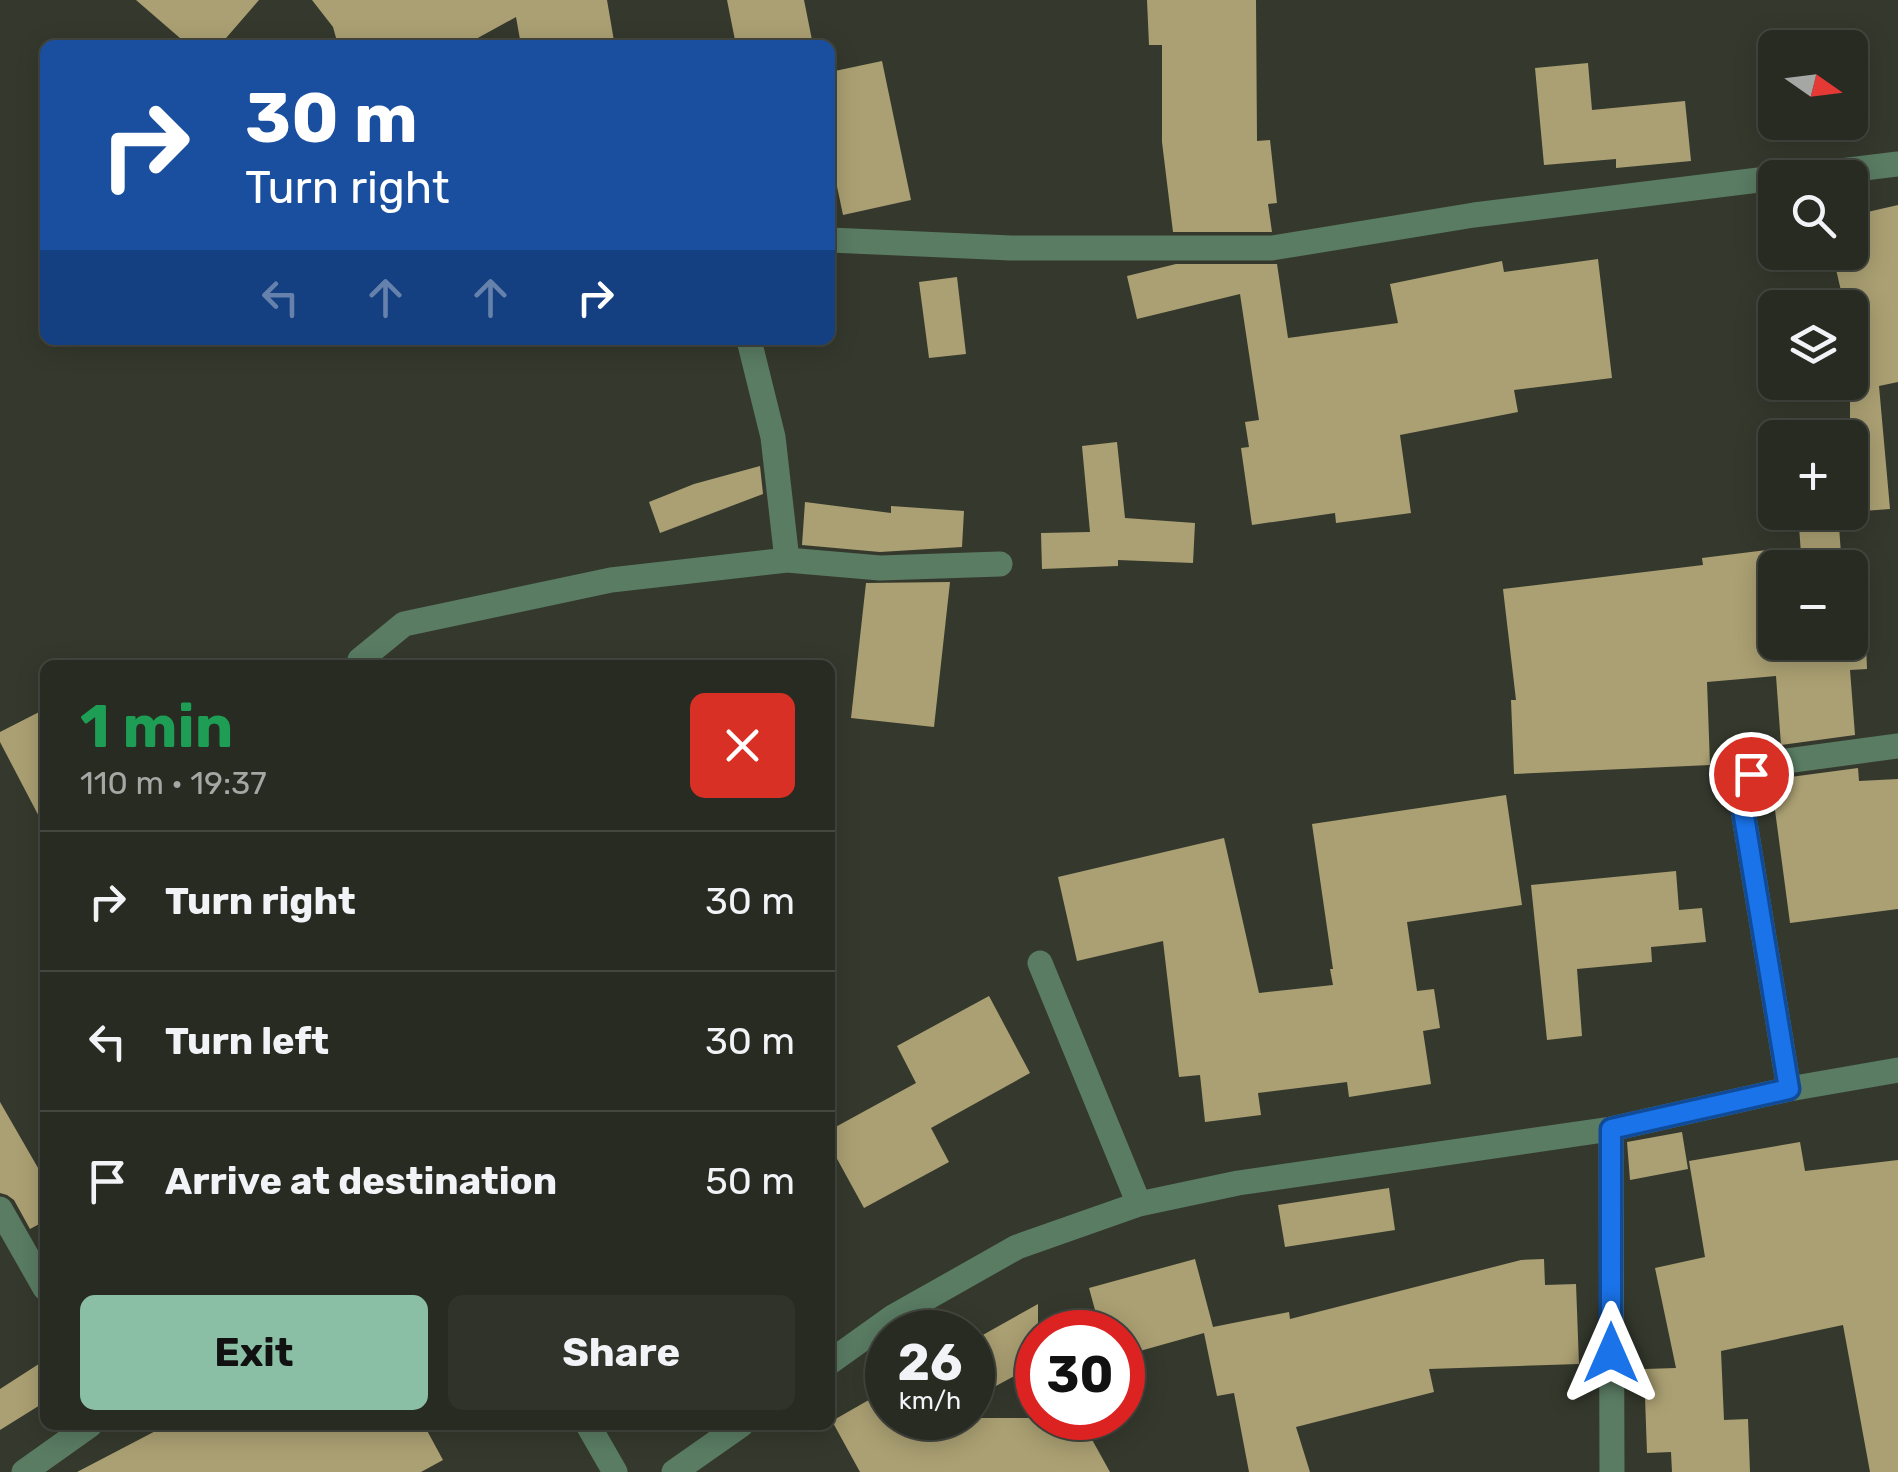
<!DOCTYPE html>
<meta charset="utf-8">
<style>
:root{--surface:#282b22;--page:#30332a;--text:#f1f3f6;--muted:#a5a7a5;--line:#444740;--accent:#8abfa5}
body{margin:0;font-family:Rubik,sans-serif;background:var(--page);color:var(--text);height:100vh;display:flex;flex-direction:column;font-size:38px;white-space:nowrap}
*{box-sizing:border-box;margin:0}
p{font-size:32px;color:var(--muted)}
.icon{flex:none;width:55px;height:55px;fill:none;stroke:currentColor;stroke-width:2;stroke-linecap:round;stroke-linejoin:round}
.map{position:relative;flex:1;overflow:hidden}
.drawer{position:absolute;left:40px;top:660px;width:795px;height:770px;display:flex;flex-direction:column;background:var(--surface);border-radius:15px;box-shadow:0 5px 25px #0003,0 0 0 2px var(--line)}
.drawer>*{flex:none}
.banner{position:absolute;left:40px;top:40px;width:795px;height:305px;border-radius:15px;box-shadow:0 5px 25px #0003,0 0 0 2px var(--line);background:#1a4fa0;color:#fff;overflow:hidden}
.needle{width:65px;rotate:104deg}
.controls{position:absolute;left:1758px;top:30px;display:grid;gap:20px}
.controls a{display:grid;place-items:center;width:110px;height:110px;border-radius:15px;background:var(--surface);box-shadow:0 5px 25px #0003,0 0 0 2px var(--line);font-size:50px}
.speed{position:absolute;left:865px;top:1310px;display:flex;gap:20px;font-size:50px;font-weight:700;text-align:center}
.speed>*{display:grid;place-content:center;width:130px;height:130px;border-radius:50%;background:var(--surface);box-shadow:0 5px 25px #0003,0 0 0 2px var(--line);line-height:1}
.speed small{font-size:25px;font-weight:400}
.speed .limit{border:15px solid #d22;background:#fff;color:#111}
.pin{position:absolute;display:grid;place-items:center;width:85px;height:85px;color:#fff;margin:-42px;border:5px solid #fff;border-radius:50%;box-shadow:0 2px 10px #0007}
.me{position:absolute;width:110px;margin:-55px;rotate:0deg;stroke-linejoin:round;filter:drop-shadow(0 0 8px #0008)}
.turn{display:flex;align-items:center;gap:35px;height:210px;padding:0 40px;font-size:45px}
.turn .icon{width:130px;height:130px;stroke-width:2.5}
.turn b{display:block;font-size:70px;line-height:85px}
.lanes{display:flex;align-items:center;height:95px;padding:0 40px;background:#0003;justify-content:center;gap:50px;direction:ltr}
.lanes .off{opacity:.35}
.round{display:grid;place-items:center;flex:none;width:105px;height:105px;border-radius:15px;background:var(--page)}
.head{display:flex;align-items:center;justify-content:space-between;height:170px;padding:0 40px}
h1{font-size:60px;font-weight:700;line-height:75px;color:#1e9e55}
.action{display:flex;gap:20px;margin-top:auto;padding:20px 40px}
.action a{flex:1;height:115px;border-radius:15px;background:var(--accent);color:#111;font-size:40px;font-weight:700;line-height:115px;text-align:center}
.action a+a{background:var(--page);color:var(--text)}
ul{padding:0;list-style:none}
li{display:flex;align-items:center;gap:30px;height:140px;padding:0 40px;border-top:2px solid var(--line)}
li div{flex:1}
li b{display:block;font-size:38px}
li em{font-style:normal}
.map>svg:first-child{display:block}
</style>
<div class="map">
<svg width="1898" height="1472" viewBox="0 0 1898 1472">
<rect width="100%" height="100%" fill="#35392d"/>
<path fill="#aba073" d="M136,0H259L220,45H188Z
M312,0H607L614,41L591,45H521L516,17L465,45H338L333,27Z
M727,0H804L813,45H736Z
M1147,0H1256L1257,141L1270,140L1277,203L1268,204L1272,232H1173L1162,142V45H1149Z
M882,61L911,200L843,215L830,153V72Z
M1588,63L1592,110L1685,101L1691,161L1616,168V159L1544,165L1535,68Z
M1898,205V382L1879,386L1890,509L1850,512V308H1845L1832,252H1850V216Z
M1598,259L1612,378L1514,390L1518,412L1400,435L1411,513L1336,523L1335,513L1252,525L1241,448L1249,447L1245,422L1259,420L1240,294L1137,319L1127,276L1176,264H1277L1288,338L1398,323L1390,284L1502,261L1504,272Z
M957,277L966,354L929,358L919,282Z
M1117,442L1125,518L1195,523L1193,563L1118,560V566L1042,569L1041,533L1090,532L1082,446Z
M760,466L763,494L660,533L649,502L694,484Z
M805,502L891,513V506L964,511L962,547L880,552L802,545Z
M1798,512H1838L1842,568H1802Z
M1775,549V642H1866L1867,669L1850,670L1855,735L1781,745L1776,676L1707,682L1710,765L1514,774L1511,700H1516L1503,589L1703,565L1702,558Z
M950,582L934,727L851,718L866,583Z
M45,709V828L0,742V732Z
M1858,768L1859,781L1898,779V909L1790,923L1773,795L1784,793L1783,778Z
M1506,795L1522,905L1407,922L1417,991L1434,989L1440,1028L1423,1031L1431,1084L1349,1097L1347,1082L1258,1093L1261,1115L1205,1122L1200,1075L1179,1077L1163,941L1077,961L1058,877L1224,838L1259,993L1333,985L1330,969H1333L1312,824Z
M1676,871L1679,910L1702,908L1706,942L1651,947L1652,962L1577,969L1582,1036L1547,1040L1531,885Z
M989,996L1030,1073L931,1128L949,1162L864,1208L830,1146V1130L916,1083L897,1046Z
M0,1102L45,1180V1221L30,1229L14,1200L7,1195L0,1193Z
M1682,1132L1688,1169L1630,1180L1627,1142Z
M1800,1142L1805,1171L1898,1160V1472H1870L1843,1325L1721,1351L1724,1420L1748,1419L1750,1472H1672L1671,1452L1647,1453L1644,1369L1676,1368L1655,1268L1705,1257L1689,1161Z
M1389,1188L1395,1230L1285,1247L1278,1205Z
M1195,1259L1213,1327L1289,1312L1290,1319L1521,1260L1544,1259L1545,1285L1576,1284L1579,1364L1429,1369L1434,1392L1296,1427L1310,1472H1249L1234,1393L1217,1396L1204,1333L1122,1356V1332H1101L1089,1288Z
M1038,1304V1363L972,1399V1341Z
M45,1360V1402L0,1430V1389Z
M888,1389V1418H1080L1110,1472H860L832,1421Z
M167,1425H424L443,1460L421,1472H77Z"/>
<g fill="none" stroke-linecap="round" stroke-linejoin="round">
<path stroke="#5a7c63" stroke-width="25" d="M1783,178L1898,164
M830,240L1011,248H1272L1474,215L1775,178
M749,340L773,437L787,560
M361,665L360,660L404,624L611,580L787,560L880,568L1000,564
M1040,963L1139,1204
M1789,1089L1740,792L1751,774L1778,762L1898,746
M1611,1129L1612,1472
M0,1209L45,1288
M830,1362L893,1317L1017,1247L1139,1204L1238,1183L1611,1129L1789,1089L1898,1070
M588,1425L615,1472
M24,1472L90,1425
M674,1472L741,1425"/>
</g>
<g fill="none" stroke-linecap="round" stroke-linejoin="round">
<g stroke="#114b97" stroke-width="25">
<path id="route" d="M1611,1353V1129L1789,1089L1740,792L1751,774"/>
</g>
<use href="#route" stroke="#1a73e8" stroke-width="18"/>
</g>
</svg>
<div class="controls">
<a><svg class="needle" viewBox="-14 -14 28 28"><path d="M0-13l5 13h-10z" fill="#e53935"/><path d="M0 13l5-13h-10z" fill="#a5a7a5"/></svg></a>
<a><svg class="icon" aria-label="search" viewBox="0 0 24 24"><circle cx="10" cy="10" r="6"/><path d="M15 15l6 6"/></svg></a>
<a><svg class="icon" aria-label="layers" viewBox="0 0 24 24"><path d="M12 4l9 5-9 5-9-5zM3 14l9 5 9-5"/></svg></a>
<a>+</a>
<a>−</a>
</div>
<div class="speed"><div>26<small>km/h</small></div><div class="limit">30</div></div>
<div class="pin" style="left:1751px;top:774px;background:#d93025"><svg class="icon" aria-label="arrive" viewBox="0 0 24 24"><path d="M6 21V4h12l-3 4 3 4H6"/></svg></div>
<svg class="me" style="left:1611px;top:1353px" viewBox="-20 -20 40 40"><path d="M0-17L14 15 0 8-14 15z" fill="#1a73e8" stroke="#fff" stroke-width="4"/></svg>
<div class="banner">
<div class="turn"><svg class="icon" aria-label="right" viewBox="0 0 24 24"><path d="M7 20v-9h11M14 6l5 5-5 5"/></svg><div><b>30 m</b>Turn right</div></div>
<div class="lanes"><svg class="icon off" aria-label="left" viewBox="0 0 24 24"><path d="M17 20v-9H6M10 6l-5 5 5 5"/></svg><svg class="icon off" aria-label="ahead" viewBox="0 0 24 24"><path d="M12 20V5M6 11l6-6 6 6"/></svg><svg class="icon off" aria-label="ahead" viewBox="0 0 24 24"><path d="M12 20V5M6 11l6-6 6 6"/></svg><svg class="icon" aria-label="right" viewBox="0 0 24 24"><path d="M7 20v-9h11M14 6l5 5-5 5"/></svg></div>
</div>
<section class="drawer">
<div class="head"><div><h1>1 min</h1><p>110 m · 19:37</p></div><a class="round" style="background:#d93025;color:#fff"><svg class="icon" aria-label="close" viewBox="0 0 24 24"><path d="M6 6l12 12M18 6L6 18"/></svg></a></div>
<ul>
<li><svg class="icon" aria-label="right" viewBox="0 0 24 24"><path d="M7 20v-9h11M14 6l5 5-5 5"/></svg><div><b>Turn right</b></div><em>30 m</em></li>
<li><svg class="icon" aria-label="left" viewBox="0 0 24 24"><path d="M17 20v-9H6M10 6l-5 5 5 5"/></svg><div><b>Turn left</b></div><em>30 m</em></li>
<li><svg class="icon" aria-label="arrive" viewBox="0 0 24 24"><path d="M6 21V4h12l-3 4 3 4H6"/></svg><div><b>Arrive at destination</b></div><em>50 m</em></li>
</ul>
<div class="action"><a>Exit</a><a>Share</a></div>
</section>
</div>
